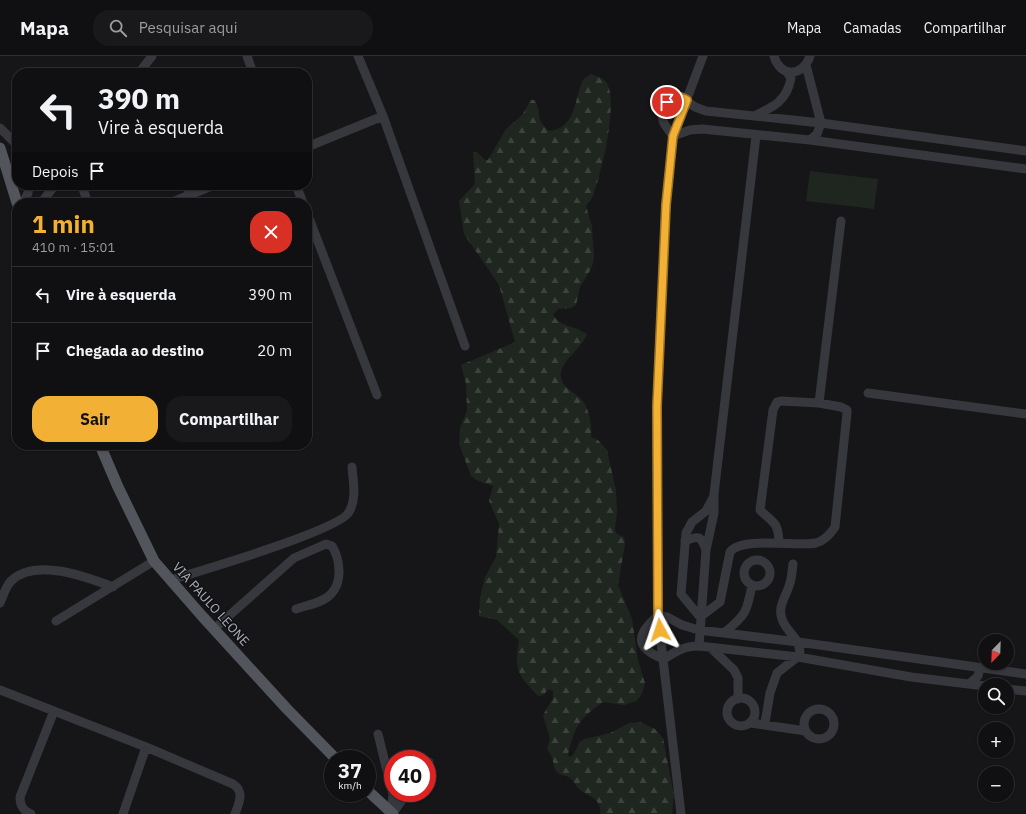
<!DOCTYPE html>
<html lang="pt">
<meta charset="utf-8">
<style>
:root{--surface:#101012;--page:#19191b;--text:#f1f3f6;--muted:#9c9d9f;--line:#303032;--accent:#f2b134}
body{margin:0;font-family:"IBM Plex Sans",sans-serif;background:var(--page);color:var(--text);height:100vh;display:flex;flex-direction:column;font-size:15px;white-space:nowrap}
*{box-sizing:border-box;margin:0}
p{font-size:13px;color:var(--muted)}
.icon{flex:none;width:22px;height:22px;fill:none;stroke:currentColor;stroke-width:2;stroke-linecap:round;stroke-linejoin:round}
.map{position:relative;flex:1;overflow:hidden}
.side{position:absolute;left:12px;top:142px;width:300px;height:252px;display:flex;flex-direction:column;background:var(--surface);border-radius:16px;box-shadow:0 1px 3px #0004,0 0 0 1px var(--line)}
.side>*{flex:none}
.hud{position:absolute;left:12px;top:12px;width:300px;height:122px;border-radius:16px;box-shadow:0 1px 3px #0004,0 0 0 1px var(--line);background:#101012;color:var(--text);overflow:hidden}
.needle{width:26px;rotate:203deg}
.tools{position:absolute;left:978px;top:578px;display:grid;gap:8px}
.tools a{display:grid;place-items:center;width:36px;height:36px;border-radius:50%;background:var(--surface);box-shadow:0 1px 3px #0004,0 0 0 1px var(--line);font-size:20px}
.speed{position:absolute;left:324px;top:694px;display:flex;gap:8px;font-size:20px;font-weight:700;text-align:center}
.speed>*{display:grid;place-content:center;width:52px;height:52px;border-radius:50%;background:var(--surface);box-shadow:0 1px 3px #0004,0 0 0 1px var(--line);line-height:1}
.speed small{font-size:10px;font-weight:400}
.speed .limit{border:6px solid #d22;background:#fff;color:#111}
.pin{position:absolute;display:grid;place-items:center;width:34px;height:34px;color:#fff;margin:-17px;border:2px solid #fff;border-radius:50%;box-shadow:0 1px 4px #0007}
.me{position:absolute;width:44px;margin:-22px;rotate:355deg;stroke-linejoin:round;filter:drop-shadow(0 0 3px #0008)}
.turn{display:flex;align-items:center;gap:14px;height:84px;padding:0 20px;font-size:18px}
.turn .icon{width:52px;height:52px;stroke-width:2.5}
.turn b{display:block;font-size:28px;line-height:34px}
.then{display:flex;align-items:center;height:38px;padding:0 20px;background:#0003;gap:8px;font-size:15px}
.round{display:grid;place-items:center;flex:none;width:42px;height:42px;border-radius:16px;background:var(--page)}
.head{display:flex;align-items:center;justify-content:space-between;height:68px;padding:0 20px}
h1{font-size:24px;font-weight:700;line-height:30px;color:var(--accent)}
.button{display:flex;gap:8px;margin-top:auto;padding:8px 20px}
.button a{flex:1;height:46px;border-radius:16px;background:var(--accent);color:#111;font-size:16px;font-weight:700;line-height:46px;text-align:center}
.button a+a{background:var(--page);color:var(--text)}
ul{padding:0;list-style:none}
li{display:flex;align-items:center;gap:12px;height:56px;padding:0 20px;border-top:1px solid var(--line)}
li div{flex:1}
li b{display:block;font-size:15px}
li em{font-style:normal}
header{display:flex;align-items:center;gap:24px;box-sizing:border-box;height:56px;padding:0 20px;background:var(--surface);border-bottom:1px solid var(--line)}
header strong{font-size:19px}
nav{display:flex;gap:22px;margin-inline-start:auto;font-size:14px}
.search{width:280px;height:36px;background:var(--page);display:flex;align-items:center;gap:10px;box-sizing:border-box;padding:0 14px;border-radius:16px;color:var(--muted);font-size:15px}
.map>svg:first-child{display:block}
</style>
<header>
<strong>Mapa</strong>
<div class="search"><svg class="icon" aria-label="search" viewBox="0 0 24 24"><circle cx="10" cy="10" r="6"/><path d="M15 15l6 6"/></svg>Pesquisar aqui</div>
<nav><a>Mapa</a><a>Camadas</a><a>Compartilhar</a></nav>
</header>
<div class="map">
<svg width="1026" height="758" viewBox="0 0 1026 758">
<defs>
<pattern id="forest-firs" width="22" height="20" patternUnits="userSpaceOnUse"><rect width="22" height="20" fill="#1e261f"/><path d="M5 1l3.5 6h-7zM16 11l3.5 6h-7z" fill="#3c433d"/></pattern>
</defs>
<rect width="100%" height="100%" fill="#161618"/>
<path fill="url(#forest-firs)" d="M591,18C596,20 604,22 607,27C618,47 602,115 594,137C593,142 589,146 586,150L592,170L594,203L591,213L580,231L576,249L571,252L558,253L553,259C562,272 574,269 587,278C581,293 564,302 561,317C559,333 578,336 585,348C590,358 592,370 591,381L598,384L607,394L616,434L617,454L615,474L617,478L624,481L625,488L618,529L632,563L638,604L645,627L642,638L636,645L624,649L603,646C578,664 575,670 568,699L570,701L573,699L580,686L584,683L610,677L629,667L640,666L655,673L663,682L674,739L672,758H600C602,743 590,741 580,734C576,731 574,725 570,722C566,719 559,720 556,715C552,708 555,703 547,693L550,683L543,659L553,642V635L548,633L544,639L538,640C517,618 514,614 519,584L497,564L479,560L480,542L485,521L496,501L499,468L489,445L493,430L476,424L471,420L459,388L460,372L467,355L466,328L461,309L515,286L499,229L464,178L459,145L475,128L473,96L478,97L485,104H488L506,73L522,59L531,44H534C544,56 532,60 549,75C576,72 574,45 582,26C583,23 588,20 591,18Z"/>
<path fill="#1e261f" d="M810,115L878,123L874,153L806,145Z"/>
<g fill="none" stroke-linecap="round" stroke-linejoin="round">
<path stroke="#37383d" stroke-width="9" d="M247,0L253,17
M358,0L383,60L465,290
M774,0C780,22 803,21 810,0
M806,9L821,67L817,78L810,84
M139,17L152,0
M754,60C773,51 787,45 791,22L787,16
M0,72L17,89
M307,91L383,60
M1026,95L821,67L706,55L695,51L681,41C668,40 658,53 664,67C666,71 670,76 673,80L690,74L702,73L810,84L1026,113
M186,129L193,147
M296,129L303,147
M83,133L88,147
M23,147L28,137L29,129
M41,147L55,129
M170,147L214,129
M307,157L377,339
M868,337L1026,358
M283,389L284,390
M685,485C699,479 701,480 706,494
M779,486C778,465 773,467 760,454L773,354L777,346L781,345L819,347
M744 517a13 13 0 1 1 26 0a13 13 0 1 1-26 0Z
M170,524C197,516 340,474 349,456C357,442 353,426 352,411
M0,547C3,540 6,530 11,525C35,501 87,521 113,531
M700,561L720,546L730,496C742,480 797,491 816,487C824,485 831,477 835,471L847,357V354L841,351L819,347L841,165
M700,561L681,538L686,477L692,466L706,455L713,442
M56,565L154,505
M214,573L294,502L326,488L332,490C340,503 343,526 331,538C323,547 307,549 296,553
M724,577C746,559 747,556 752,529
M699,590L706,494L714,457V438L756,80
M711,592L734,614L738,622V643
M664,603C634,592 636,578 658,560L667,561L682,569L699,574L798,586L1026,618
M664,603C676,595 684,590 699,590L798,601L911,621L985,630
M969,628L978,620L980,612
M1007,633L1026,635
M0,634L146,691L233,728C245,736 239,747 235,758
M727 656a14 14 0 1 1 28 0a14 14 0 1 1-28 0Z
M804 668a15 15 0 1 1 30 0a15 15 0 1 1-30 0Z
M751,667L806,675
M765,667L770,637L777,617L800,599C800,580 787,578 782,563C777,550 787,539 790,527C792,521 792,514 793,508
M378,678L393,739L391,757
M427,709L429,706
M393,757L407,737
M31,758C23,754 20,750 20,741L54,655
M123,758L146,691
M681,758L658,560L657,350L666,149L673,80L703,0"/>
<path stroke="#53555c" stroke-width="11" d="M0,92L17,147
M100,389L118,431L154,505L202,560L287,653L336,703
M367,734L393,758"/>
</g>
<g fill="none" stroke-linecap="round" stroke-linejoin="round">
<g stroke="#9d7322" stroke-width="10">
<path id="route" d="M660,574L658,560L657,350L666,149L673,80L687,44C679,39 673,40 667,46"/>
</g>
<use href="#route" stroke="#f2b134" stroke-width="7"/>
</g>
<g text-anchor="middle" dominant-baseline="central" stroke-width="3" stroke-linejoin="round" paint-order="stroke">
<g font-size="13" fill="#a8adb8" stroke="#111113">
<text transform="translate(211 548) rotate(48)">VIA PAULO LEONE</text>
</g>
</g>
</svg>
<div class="tools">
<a><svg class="needle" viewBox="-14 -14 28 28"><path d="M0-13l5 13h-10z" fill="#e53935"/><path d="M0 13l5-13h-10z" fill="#9c9d9f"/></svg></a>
<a><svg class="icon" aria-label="search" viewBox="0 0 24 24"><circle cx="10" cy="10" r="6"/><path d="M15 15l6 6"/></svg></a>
<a>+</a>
<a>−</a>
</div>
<div class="speed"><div>37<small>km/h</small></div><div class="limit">40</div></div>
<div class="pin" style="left:667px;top:46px;background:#d93025"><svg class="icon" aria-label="arrive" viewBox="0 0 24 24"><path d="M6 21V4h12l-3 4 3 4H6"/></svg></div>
<svg class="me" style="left:660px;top:574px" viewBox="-20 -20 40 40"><path d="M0-17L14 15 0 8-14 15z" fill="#f2b134" stroke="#fff" stroke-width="4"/></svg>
<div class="hud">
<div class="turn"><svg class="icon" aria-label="left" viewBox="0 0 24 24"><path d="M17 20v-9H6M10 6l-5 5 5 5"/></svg><div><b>390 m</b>Vire à esquerda</div></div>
<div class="then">Depois<svg class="icon" aria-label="arrive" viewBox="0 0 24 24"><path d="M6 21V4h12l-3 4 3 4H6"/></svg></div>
</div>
<section class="side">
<div class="head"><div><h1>1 min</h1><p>410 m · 15:01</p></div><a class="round" style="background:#d93025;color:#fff"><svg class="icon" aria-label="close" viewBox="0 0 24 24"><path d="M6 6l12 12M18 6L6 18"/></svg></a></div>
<ul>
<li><svg class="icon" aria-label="left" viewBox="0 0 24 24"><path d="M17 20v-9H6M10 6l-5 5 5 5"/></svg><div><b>Vire à esquerda</b></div><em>390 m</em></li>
<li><svg class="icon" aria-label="arrive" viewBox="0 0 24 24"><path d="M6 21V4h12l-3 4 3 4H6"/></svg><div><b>Chegada ao destino</b></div><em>20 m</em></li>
</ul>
<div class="button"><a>Sair</a><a>Compartilhar</a></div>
</section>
</div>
